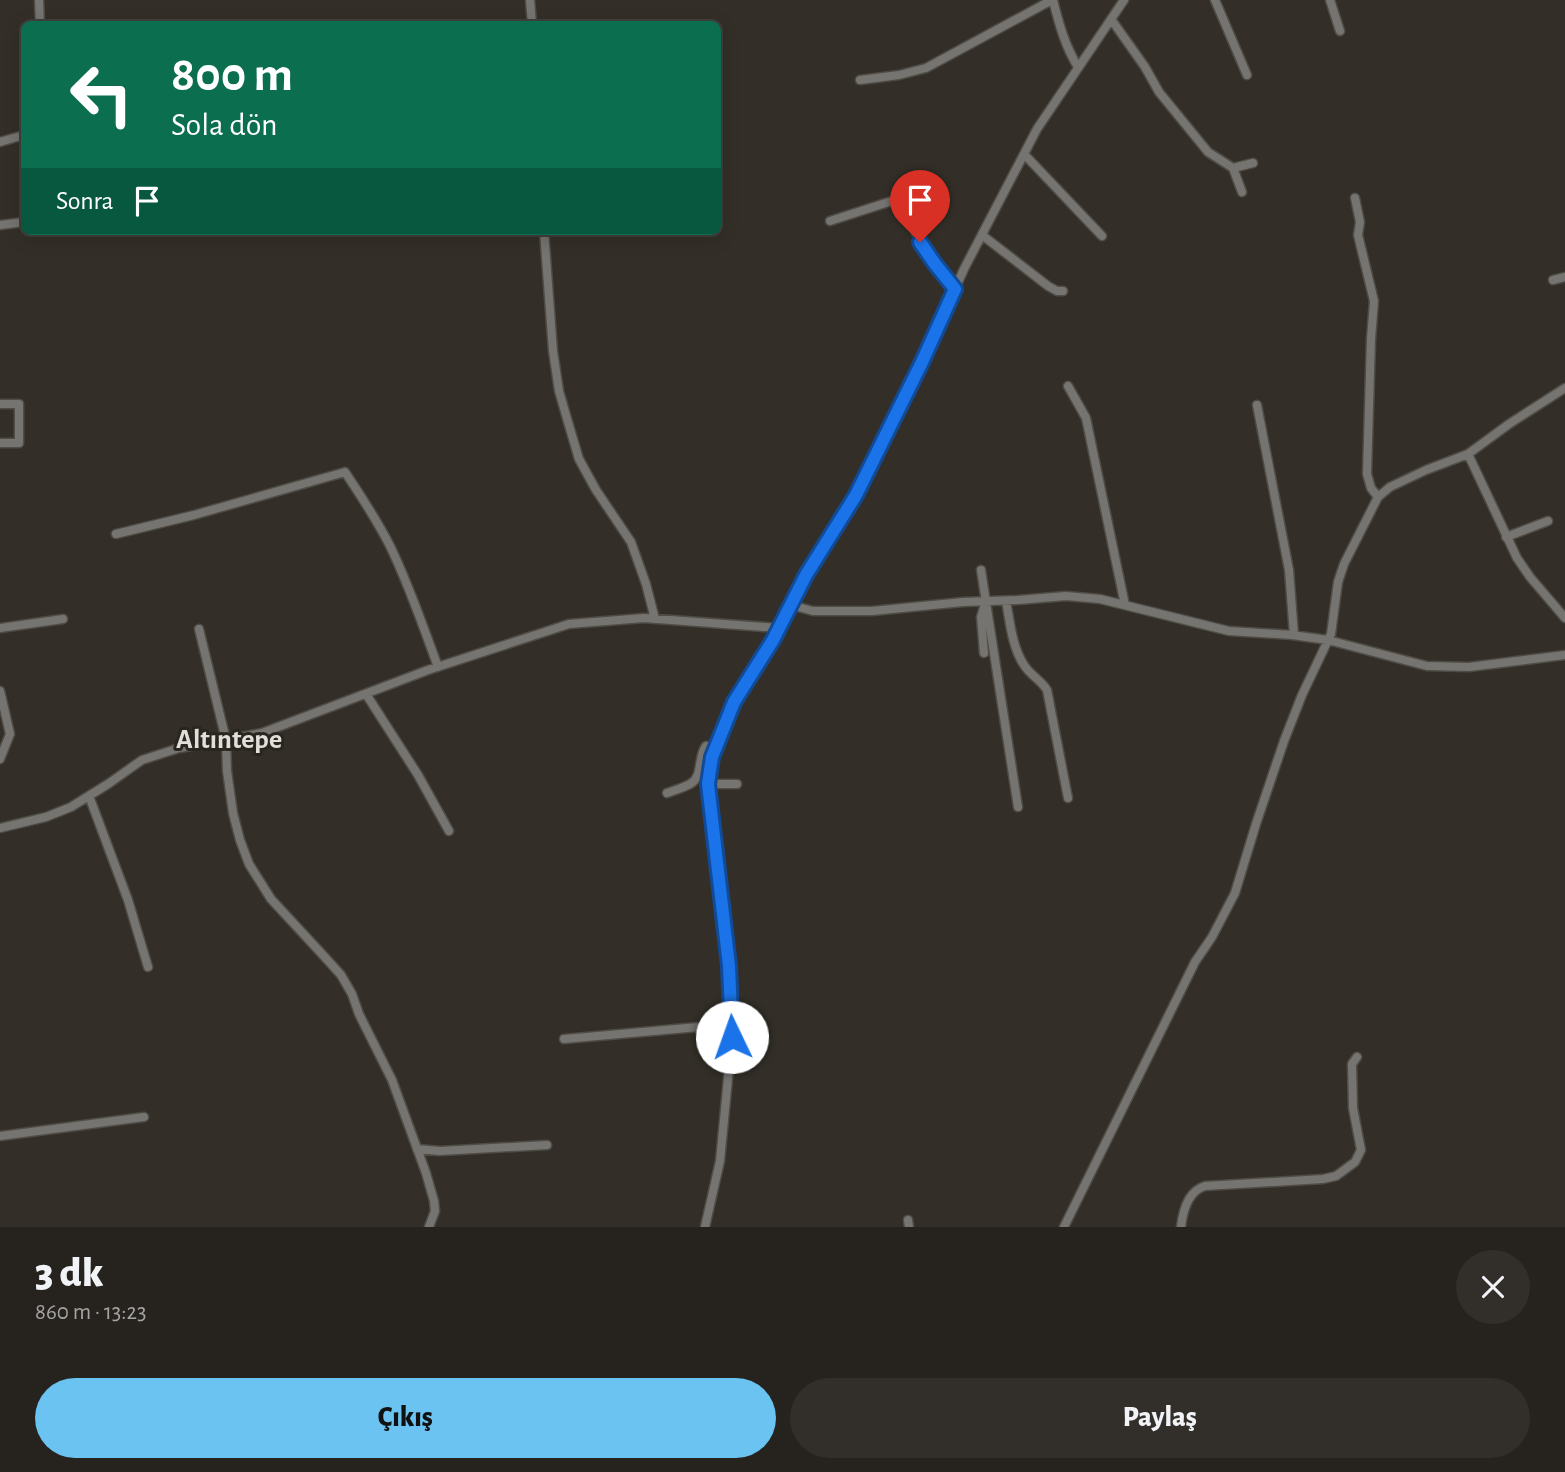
<!DOCTYPE html>
<html lang="tr">
<meta charset="utf-8">
<style>
:root{--surface:#26231e;--page:#322f2b;--text:#f1f3f6;--muted:#a4a4a4;--line:#42403c;--accent:#6bc3f2}
body{margin:0;font-family:"Alegreya Sans",sans-serif;background:var(--page);color:var(--text);height:100vh;display:flex;flex-direction:column;font-size:26px;white-space:nowrap}
*{box-sizing:border-box;margin:0}
p{font-size:23px;color:var(--muted)}
.icon{flex:none;width:38px;height:38px;fill:none;stroke:currentColor;stroke-width:2;stroke-linecap:round;stroke-linejoin:round}
.map{position:relative;height:1227px;overflow:hidden}
.side{display:flex;flex-direction:column;background:var(--surface);flex:1}
.side>*{flex:none}
.guide{position:absolute;left:21px;top:21px;width:700px;height:214px;border-radius:10px;box-shadow:0 4px 18px #0003,0 0 0 2px var(--line);background:#0b6e4f;color:#fff;overflow:hidden}
.pin{position:absolute;display:grid;place-items:center;width:60px;height:60px;color:#fff;margin:-72px -30px;border-radius:50% 50% 50% 0;rotate:-45deg;box-shadow:0 0 7px #0007}
.pin .icon{rotate:45deg}
.me{position:absolute;width:77px;margin:-38px;rotate:357deg;stroke-linejoin:round;filter:drop-shadow(0 0 5px #0008)}
.turn{display:flex;align-items:center;gap:24px;height:147px;padding:0 35px;font-size:32px}
.turn .icon{width:91px;height:91px;stroke-width:2.5}
.turn b{display:block;font-size:49px;line-height:60px}
.then{display:flex;align-items:center;height:66px;padding:0 35px;background:#0003;gap:14px;font-size:26px}
.round{display:grid;place-items:center;flex:none;width:74px;height:74px;border-radius:37px;background:var(--page)}
.summary{display:flex;align-items:center;justify-content:space-between;height:119px;padding:0 35px}
h1{font-size:42px;font-weight:800;line-height:52px}
.button{display:flex;gap:14px;margin-top:auto;padding:14px 35px}
.button a{flex:1;height:80px;border-radius:42px;background:var(--accent);color:#111;font-size:28px;font-weight:800;line-height:80px;text-align:center}
.button a+a{background:var(--page);color:var(--text)}
.map>svg:first-child{display:block}
</style>
<div class="map">
<svg width="1565" height="1227" viewBox="0 0 1565 1227">
<rect width="100%" height="100%" fill="#332f28"/>
<g fill="none" stroke-linecap="round" stroke-linejoin="round">
<g stroke="#4f4b45" stroke-width="11">
<path id="minor" d="M39,0L40,24
M530,0L532,24
M1053,0C1059,24 1065,46 1078,67
M1215,0L1247,75
M1330,0L1340,31
M1111,19L1145,67L1159,92L1208,152L1233,168L1253,163
M860,80L899,75L926,68L1052,0
M0,142L24,135
M1024,154L1102,236
M1233,168L1242,192
M830,221L901,198L920,242L935,264L955,289
M0,225L24,222
M544,231L553,351L559,391L568,422L579,459L596,490L631,542L646,584L655,619
M982,235L1048,286L1057,291H1063
M1553,280L1565,277
M1068,386L1086,418L1125,605
M0,404H19V443H0
M1257,405L1289,570L1294,635
M1468,454L1517,558L1530,577L1565,618
M1378,497L1390,487L1426,470L1468,454L1509,424L1565,388
M116,534L194,515L345,472C361,496 377,520 390,546C409,585 423,626 438,667
M1506,537L1548,521
M981,570L1018,807
M1006,601C1010,622 1012,647 1024,665C1030,675 1041,680 1047,690L1068,798
M791,605L813,611H872L963,602L1018,600L1066,596L1100,599L1229,631L1292,635L1328,640L1427,666L1469,667L1565,655
M0,628L63,619
M199,629L226,740L262,733L428,670L569,624L644,618L779,628
M984,653L981,617L985,604
M0,691L10,734L0,759
M366,694L418,775L449,831
M708,784H737
M667,793C675,790 683,788 690,784C704,776 697,757 706,746L716,747
M89,796L128,900L148,967
M0,828L46,817L71,807L108,784L142,760L179,748L226,740L227,771L233,813L240,840L249,864L271,899L322,954L341,975L352,994L359,1014L392,1080L426,1173L434,1201L435,1211L429,1227
M564,1039L732,1024
M0,1136L144,1117
M417,1149L440,1151L547,1145
M908,1220L909,1227
M705,1227L720,1161L732,1037L728,966L710,810L708,784L712,757L735,702L773,640L806,575L856,494L922,362L964,269L1037,129L1124,0
M1064,1227L1195,962L1212,937L1235,893L1256,824L1284,741L1302,695L1331,634L1338,582L1344,564L1378,497L1371,488L1367,474L1371,339L1374,301L1358,235L1360,222L1355,198
M1181,1227C1183,1210 1188,1191 1205,1186L1323,1179L1336,1176L1355,1162L1361,1150L1353,1108L1352,1064L1357,1057"/>
</g>
<use href="#minor" stroke="#767470" stroke-width="8"/>
</g>
<g fill="none" stroke-linecap="round" stroke-linejoin="round">
<g stroke="#114b97" stroke-width="18">
<path id="route" d="M732,1037L729,966L708,784L712,757L734,702L773,640L806,575L856,495L922,362L955,289L935,264L920,242"/>
</g>
<use href="#route" stroke="#1a73e8" stroke-width="12"/>
</g>
<g text-anchor="middle" dominant-baseline="central" stroke-width="6" stroke-linejoin="round" paint-order="stroke">
<g font-size="28" font-weight="bold" fill="#e2dfdb" stroke="#29251f">
<text x="229" y="740">Altıntepe</text>
</g>
</g>
</svg>
<div class="pin" style="left:920px;top:242px;background:#d93025"><svg class="icon" aria-label="arrive" viewBox="0 0 24 24"><path d="M6 21V4h12l-3 4 3 4H6"/></svg></div>
<svg class="me" style="left:732px;top:1037px" viewBox="-20 -20 40 40"><circle r="19" fill="#fff"/><path d="M0-13L10 11 0 6-10 11z" fill="#1a73e8"/></svg>
<div class="guide">
<div class="turn"><svg class="icon" aria-label="left" viewBox="0 0 24 24"><path d="M17 20v-9H6M10 6l-5 5 5 5"/></svg><div><b>800 m</b>Sola dön</div></div>
<div class="then">Sonra<svg class="icon" aria-label="arrive" viewBox="0 0 24 24"><path d="M6 21V4h12l-3 4 3 4H6"/></svg></div>
</div>
</div>
<section class="side">
<div class="summary"><div><h1>3 dk</h1><p>860 m · 13:23</p></div><a class="round"><svg class="icon" aria-label="close" viewBox="0 0 24 24"><path d="M6 6l12 12M18 6L6 18"/></svg></a></div>
<div class="button"><a>Çıkış</a><a>Paylaş</a></div>
</section>
